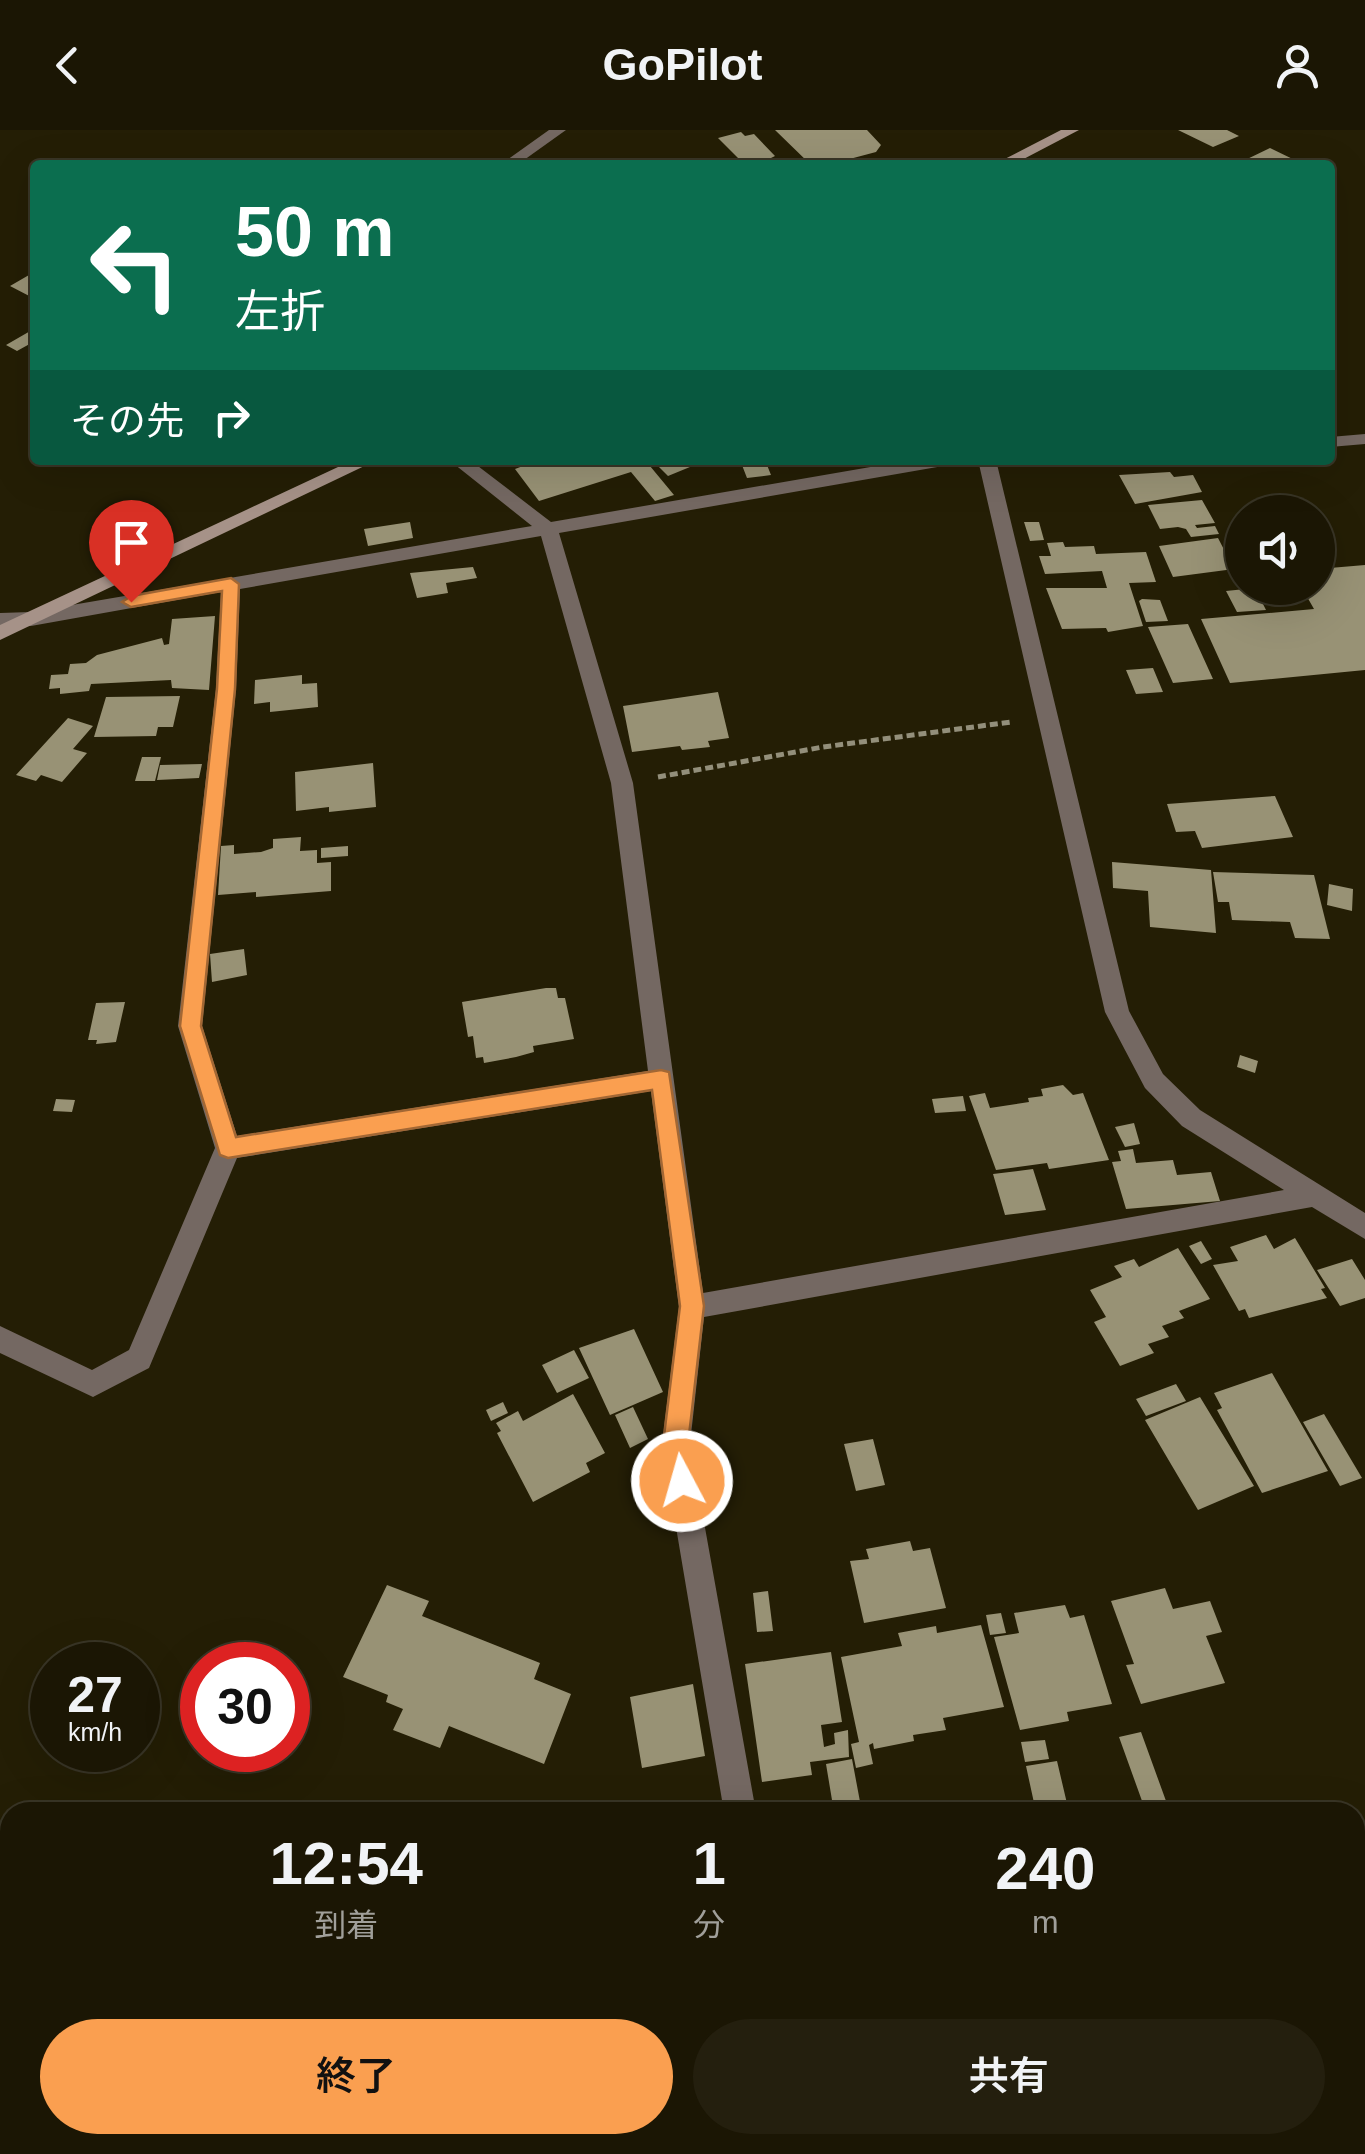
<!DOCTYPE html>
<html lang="ja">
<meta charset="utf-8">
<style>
:root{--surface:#1b1604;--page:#241f0e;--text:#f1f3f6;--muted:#a09f9a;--line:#393526;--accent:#fa9f50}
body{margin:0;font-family:Arial,"Noto Sans JP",sans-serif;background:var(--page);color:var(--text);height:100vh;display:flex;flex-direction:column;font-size:38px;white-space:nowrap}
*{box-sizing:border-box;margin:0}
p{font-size:32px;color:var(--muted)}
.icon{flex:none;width:55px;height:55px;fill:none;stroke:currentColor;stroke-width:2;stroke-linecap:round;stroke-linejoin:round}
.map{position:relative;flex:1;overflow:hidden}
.drawer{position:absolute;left:0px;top:1672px;width:1365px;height:352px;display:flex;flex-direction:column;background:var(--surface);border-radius:30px 30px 0 0;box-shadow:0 10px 40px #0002,0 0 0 2px var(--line)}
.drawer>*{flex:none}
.top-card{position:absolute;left:30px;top:30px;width:1305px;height:305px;border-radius:10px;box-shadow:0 10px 40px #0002,0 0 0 2px var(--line);background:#0b6e4f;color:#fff;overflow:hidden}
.controls{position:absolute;left:1225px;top:365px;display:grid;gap:20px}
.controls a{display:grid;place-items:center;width:110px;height:110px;border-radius:50%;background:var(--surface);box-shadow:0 10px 40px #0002,0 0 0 2px var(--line);font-size:50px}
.speed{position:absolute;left:30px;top:1512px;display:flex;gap:20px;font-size:50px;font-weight:700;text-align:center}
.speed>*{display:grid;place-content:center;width:130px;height:130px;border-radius:50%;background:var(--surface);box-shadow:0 10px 40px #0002,0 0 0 2px var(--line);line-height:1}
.speed small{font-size:25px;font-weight:400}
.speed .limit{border:15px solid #d22;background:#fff;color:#111}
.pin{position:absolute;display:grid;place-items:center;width:85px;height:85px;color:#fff;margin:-102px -42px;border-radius:50% 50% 50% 0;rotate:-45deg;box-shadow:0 0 10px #0007}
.pin .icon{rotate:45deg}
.me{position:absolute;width:110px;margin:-55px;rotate:354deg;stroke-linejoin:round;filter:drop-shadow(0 0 8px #0008)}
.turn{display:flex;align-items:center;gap:35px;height:210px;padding:0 40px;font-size:45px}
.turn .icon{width:130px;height:130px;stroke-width:2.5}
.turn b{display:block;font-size:70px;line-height:85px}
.then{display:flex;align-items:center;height:95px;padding:0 40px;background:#0003;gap:20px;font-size:38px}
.eta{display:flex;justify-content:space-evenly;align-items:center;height:170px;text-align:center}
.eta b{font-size:60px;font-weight:600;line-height:70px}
.action{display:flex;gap:20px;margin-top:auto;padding:20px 40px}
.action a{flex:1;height:115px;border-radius:60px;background:var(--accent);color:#111;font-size:40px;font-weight:600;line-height:115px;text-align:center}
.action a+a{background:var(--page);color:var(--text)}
header{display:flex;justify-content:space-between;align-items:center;height:130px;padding:0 40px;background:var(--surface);font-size:45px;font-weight:600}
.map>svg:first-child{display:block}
</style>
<header><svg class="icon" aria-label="back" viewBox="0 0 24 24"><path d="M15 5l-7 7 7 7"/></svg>GoPilot<svg class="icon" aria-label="person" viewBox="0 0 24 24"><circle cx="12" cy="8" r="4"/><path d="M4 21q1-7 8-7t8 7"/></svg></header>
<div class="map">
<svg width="1365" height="2024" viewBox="0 0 1365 2024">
<rect width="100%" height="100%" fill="#241e05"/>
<path fill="#989275" d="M775,0H867L881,15L876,22L827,35H811Z
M1178,0H1227L1239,6L1213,17Z
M741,2L745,6L754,4L775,26L757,35L744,34L718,8Z
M1270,18L1305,35L1241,32Z
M29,145H35V169L10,156Z
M32,200L35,211L17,221L6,215Z
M519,330H645L674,365L655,371L631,342L539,371L515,339L523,336Z
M652,330H707L668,346Z
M740,330H765L771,345L747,348Z
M1170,342L1174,347L1193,345L1202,362L1135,374L1119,345Z
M1202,370L1215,393L1195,395L1197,398L1215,396L1219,404L1191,407L1186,399L1178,397L1160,399L1148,375Z
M410,392L413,408L368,416L364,399Z
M1024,392H1039L1044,410L1030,411Z
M1218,408L1234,439L1173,447L1159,416Z
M1063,412L1065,417L1094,416L1096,424L1146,422L1156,452L1129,453L1143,496L1108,502L1106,498L1062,499L1046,458H1107L1102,441L1045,444L1039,426H1051L1047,413Z
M1365,435V540L1230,553L1201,489L1314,479L1302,458H1318V439Z
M473,437L477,448L446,453L448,463L417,468L410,443Z
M1255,458L1266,480L1237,482L1226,461Z
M1142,469L1160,470L1168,491L1146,492L1139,471Z
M215,486L209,560L172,558L171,550L91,554L89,561L60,564V558L49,559L51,545L68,544L70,534L86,533L97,525L162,508L164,515L169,514L172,489Z
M1188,494L1213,549L1173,553L1148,497Z
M1153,538L1163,562L1136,564L1126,540Z
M302,545V554L317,553L318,577L270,582V572L254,574L255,550Z
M718,562L729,608L708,611L710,617L682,620L680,616L632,622L623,576Z
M180,566L173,597H158L156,606L94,607L106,567Z
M68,588L93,596L73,619L87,623L62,652L41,645L36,651L16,645Z
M142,627H161L155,651H135Z
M373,633L376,677L329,682V677L296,681L295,642Z
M202,634L199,648L157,650L160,635Z
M1275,666L1293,707L1202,718L1195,701L1176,702L1167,674Z
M301,707L300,721L317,720V733L331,732V761L256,767V762L218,765L221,716L234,715V724L261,722L273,718V709Z
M348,716V726L321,728V718Z
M1112,732L1211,740L1216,803L1150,797L1148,761L1113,758Z
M1213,742L1314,745L1330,809L1295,808L1290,792L1232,790L1229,772H1218Z
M1329,754L1353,759L1352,781L1327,775Z
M244,819L247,845L212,852L210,824Z
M546,858H556L558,868H565L574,909L533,916L534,922L516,927L484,933L483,927L476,928L473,906L468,907L462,872Z
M125,872L116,912L96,914L97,910H88L96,873Z
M1240,925L1258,931L1255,943L1237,937Z
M1063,955L1073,965L1083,963L1109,1030L1049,1039L1047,1033L996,1040L969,966L985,963L990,978L1029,972L1028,968L1043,966L1041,959Z
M963,966L966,981L935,983L932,969Z
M56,969L75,970L72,982L53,981Z
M1134,993L1140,1014L1125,1017L1115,997Z
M1133,1019L1136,1033L1173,1030L1177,1045L1211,1042L1220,1071L1126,1079L1112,1032L1121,1031L1118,1021Z
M1033,1039L1046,1080L1005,1085L993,1044Z
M1266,1105L1274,1119L1295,1108L1325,1158L1321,1159L1327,1168L1249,1188L1245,1179L1239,1181L1213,1135L1238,1131L1230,1117Z
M1201,1111L1212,1129L1201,1134L1189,1116Z
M1178,1118L1210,1169L1179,1181L1184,1188L1162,1196L1169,1207L1148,1214L1154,1223L1120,1236L1094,1192L1106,1187L1090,1160L1122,1147L1114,1136L1134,1129L1139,1137Z
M1352,1129L1365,1150V1168L1340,1176L1317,1140Z
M634,1199L663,1262L610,1285L579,1218Z
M574,1220L589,1248L557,1263L542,1235Z
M1272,1243L1328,1341L1262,1363L1217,1280L1222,1278L1214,1263Z
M1176,1254L1186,1271L1146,1286L1136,1269Z
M573,1264L605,1323L586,1333L590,1342L533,1372L497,1303L501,1301L496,1293L518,1281L523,1291Z
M1200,1267L1254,1356L1198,1380L1145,1290Z
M503,1272L508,1283L491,1291L486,1280Z
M633,1277L648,1309L630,1318L615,1285Z
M1324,1284L1362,1348L1340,1356L1303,1292Z
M873,1309L885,1355L856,1361L844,1314Z
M910,1411L913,1421L930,1418L946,1478L864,1493L850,1431L869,1429L866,1419Z
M387,1455L429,1471L422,1486L540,1533L534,1549L571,1564L544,1634L449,1596L440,1618L393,1600L403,1579L386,1572L388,1565L343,1547Z
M1165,1458L1173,1479L1210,1471L1222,1502L1206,1506L1225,1553L1141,1574L1126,1535L1134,1534L1111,1471Z
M768,1461L773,1501L757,1502L753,1463Z
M1065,1475L1070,1488L1084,1485L1112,1574L1067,1582L1069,1591L1020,1600L994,1507L1019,1503L1014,1483Z
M1001,1483L1006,1503L990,1505L986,1485Z
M981,1495L1004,1577L943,1588L946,1600L913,1605L914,1611L874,1619L873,1613L869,1615L873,1634L856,1638L851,1614L859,1612L841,1527L902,1516L898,1503L936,1496L937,1503Z
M831,1522L842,1592L821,1595L824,1617L835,1614L834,1603L848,1600L849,1627L810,1632L812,1645L762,1652L745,1534Z
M693,1554L705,1626L642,1638L630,1567Z
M1141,1602L1170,1682H1146L1119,1607Z
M1045,1610L1049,1629L1025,1632L1021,1612Z
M852,1629L861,1677L834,1682L826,1634Z
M1057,1631L1069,1682H1036L1026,1636Z
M1355,1925L1365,1931V2024H1306L1309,2015H1355Z
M760,2015H858L855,2024H756Z"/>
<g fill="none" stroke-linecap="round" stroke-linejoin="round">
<path stroke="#938f7b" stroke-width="5" stroke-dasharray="8 4" stroke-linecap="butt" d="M658,647L823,617L1011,592"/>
<path fill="#746862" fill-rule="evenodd" d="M549,0H566L517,35H500Z
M1365,304V314L1330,317V307Z
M449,330H470L551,392L911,330H952L943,336L559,403L633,653L703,1163L1284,1060L1182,996L1145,958L1105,882L978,330H996L1129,881L1163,944L1200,980L1365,1083V1109L1312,1077L704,1187L690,1314L756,1682H724L662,1314L679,1177L651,961L237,1028L149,1238L93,1267L0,1223V1196L92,1240L129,1220L215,1018L178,896L216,559L221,462L31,496L0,497V483L31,482L532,396ZM541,406L611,653L648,941L237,1006L202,896L236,559L240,459Z
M1365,1694V1728L1355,1732V1698Z
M1355,1814L1365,1818V1855L1355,1851Z
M321,2015H359L355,2024H317Z"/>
<path fill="#a69288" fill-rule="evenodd" d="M1061,0H1079L1012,35H993Z
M353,330H377L0,510V495Z"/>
</g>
<path fill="#fa9f50" stroke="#a26734" stroke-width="2.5" d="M231,448L239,454L235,559L201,896L236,1007L661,940L669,942L704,1176L688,1314L695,1351L691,1360L682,1364L673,1360L663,1314L680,1176L652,960L228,1028L220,1025L180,896L217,559L222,461L131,477L122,472L131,466Z"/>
</svg>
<div class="controls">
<a><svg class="icon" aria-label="sound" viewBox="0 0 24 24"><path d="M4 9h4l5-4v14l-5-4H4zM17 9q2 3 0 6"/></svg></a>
</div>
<div class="speed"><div>27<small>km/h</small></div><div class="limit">30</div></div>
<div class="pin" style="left:131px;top:472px;background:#d93025"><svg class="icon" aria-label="arrive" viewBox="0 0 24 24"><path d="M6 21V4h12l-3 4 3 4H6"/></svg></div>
<svg class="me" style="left:682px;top:1351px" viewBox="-20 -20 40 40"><circle r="17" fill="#fa9f50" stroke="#fff" stroke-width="3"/><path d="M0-11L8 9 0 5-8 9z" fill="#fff"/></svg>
<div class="top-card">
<div class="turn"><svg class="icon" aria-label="left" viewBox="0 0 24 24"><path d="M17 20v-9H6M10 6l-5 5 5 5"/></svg><div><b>50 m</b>左折</div></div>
<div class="then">その先<svg class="icon" aria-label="right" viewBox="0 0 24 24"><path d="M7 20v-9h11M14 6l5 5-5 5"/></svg></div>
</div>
<section class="drawer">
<div class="eta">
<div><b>12:54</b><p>到着</p></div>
<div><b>1</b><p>分</p></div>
<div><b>240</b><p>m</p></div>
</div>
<div class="action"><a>終了</a><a>共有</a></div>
</section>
</div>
